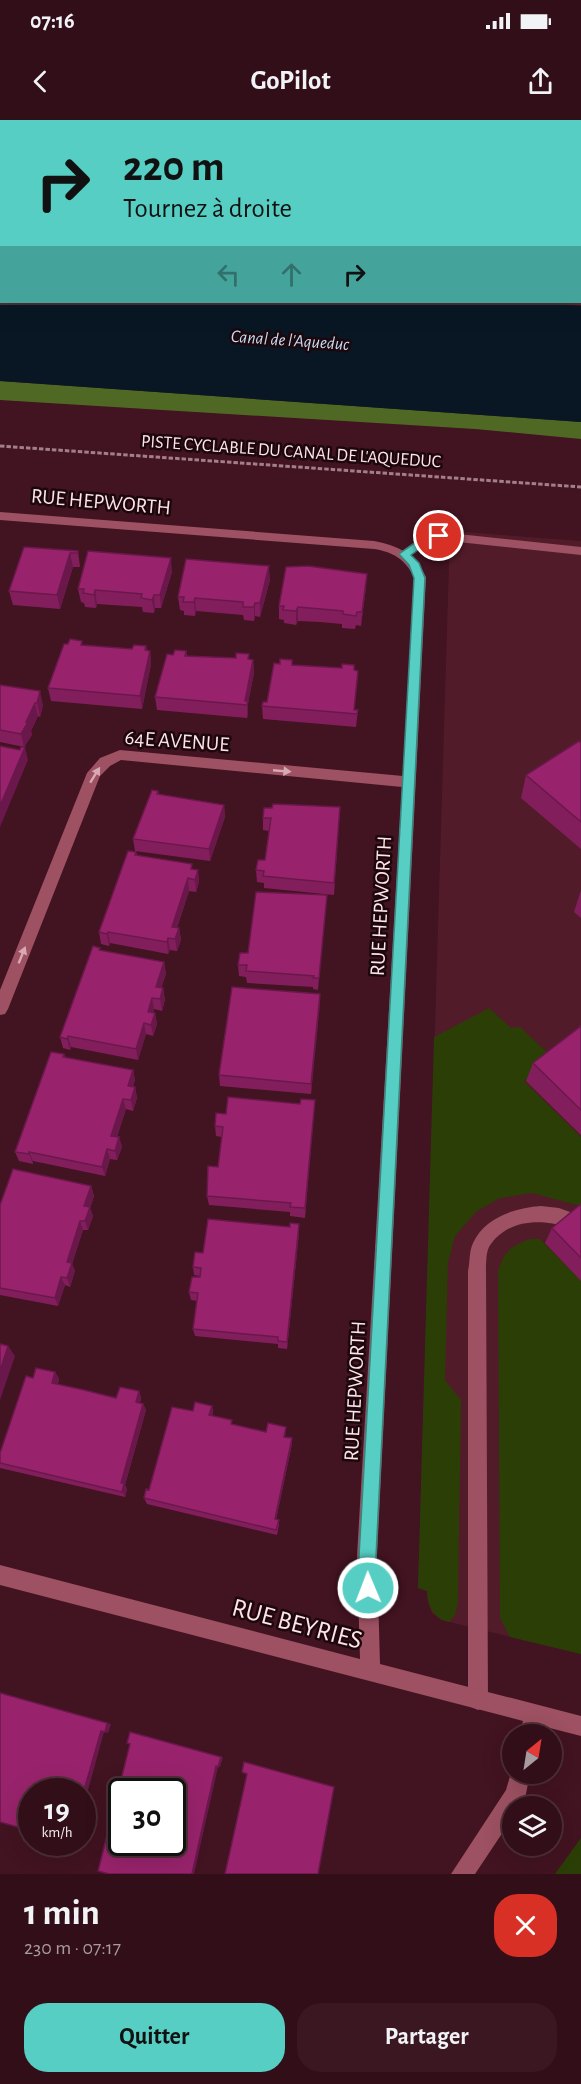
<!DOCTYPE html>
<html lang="fr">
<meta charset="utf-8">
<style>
:root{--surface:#320e18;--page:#3a1721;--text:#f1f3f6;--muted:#a89ca2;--line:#4d2e37;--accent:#56cec3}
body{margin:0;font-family:"Alegreya Sans",sans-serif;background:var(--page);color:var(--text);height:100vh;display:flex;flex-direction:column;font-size:22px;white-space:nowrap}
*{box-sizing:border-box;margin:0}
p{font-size:20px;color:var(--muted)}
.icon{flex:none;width:33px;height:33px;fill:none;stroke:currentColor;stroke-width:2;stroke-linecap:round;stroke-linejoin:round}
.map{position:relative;height:1754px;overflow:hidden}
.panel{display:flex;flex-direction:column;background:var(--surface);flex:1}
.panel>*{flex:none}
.banner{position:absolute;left:0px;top:0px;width:582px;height:183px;box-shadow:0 6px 24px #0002,0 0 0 2px var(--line);background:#56cec3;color:#111;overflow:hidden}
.needle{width:39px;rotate:30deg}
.buttons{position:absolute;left:502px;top:1604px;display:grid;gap:12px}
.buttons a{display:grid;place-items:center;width:60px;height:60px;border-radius:50%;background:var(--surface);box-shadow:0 6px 24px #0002,0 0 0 2px var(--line);font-size:30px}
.speed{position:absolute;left:18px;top:1658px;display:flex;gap:12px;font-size:30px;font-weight:700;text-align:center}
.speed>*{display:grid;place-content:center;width:78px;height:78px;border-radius:50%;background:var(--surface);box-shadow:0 6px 24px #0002,0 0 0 2px var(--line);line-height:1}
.speed small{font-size:15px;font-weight:400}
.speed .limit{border:3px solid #111;border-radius:9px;background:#fff;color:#111}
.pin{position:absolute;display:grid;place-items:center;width:51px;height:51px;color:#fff;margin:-26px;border:3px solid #fff;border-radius:50%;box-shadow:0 2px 6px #0007}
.me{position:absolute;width:66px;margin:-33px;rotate:359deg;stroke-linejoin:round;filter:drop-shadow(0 0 4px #0008)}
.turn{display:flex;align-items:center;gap:21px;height:126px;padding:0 24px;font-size:27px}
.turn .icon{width:78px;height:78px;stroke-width:2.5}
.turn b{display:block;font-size:42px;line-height:51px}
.lanes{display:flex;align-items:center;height:57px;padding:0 24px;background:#0003;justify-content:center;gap:30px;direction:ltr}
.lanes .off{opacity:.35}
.round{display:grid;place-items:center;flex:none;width:63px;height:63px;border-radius:24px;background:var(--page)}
.overview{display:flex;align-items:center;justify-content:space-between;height:102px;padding:0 24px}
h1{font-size:36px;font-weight:700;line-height:45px}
.button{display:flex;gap:12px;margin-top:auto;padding:12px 24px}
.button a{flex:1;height:69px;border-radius:24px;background:var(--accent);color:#111;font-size:24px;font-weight:700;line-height:69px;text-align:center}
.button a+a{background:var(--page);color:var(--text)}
.status{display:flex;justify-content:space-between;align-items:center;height:42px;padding:0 30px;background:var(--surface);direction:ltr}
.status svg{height:16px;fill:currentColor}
header{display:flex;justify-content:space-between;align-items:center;height:78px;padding:0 24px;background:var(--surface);font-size:27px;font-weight:700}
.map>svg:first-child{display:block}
</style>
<div class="status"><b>07:16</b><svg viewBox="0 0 49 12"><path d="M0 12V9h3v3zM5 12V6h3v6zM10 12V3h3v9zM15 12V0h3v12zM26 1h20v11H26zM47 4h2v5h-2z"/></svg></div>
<header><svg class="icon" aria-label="back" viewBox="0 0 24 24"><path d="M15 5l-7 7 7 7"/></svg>GoPilot<svg class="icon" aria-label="share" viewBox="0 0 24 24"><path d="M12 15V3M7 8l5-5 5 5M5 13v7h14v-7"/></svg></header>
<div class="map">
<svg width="581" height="1754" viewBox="0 0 581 1754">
<rect width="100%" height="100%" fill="#421320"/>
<path fill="#521b2a" d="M450,411L581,421V1534L441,1500L432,1493L428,1482L427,1471L418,1468Z"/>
<path fill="#2b3e06" d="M0,0H199L204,1L2,2L1,68Z
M489,888L511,908L520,907L553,938L524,961L581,1017V1086L532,1073L500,1078L477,1091L455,1116L448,1143L445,1260L461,1280L458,1484L455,1495L449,1502C433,1498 428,1487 427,1471L418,1468L434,917Z
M530,1119H540L581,1161V1534L510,1517L500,1498L498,1151C505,1130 510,1127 530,1119Z
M581,1718V1754H555Z"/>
<path fill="#4f6924" d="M0,261L581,302V319L475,309L0,280Z"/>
<path fill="#091725" d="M0,149L2,182H516L581,186V302L0,261Z"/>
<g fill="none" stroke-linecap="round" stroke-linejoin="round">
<path stroke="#a37f87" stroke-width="2" stroke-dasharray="4 2" stroke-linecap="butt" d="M75,0L77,2"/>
<path stroke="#a37f87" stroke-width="3" stroke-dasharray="4.5 2" stroke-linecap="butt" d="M0,326L581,367"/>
<path fill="#9d5162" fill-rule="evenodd" d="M439,412L581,427V435L439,420L431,421L408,437L404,438L398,434L424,415Z
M541,1086L559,1088L578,1095L580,1101L578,1107L572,1109C544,1098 507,1098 489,1127C486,1133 486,1144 486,1151L488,1580L485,1587L478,1590L471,1587L468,1580V1151C470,1142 469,1131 473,1123C485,1097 515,1088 541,1086Z"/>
<path fill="#9d5162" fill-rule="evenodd" d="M228,0H240L241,2H229Z
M400,0H410L399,2Z
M0,392L374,421C400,426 414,434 426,457L377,1436L380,1544L581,1596V1616L542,1606L540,1614H520L523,1601L0,1465V1445L360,1539L357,1436L402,667L121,640L110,646L100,656L8,889L5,894L0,895V870L87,653L100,638L120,630L403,656L414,457C405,439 393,432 374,429L0,400Z
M513,1646V1653H530L526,1674L520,1686H513V1697L475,1754H451L506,1670Z"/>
<path fill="#e06583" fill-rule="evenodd" d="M0,77H2V83H0Z
M0,105H2V111H0Z
M580,110H581V116H580Z
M580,141H581V147H580Z"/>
</g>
<path fill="#831e5d" d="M24,427L78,431L80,447H73L60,489L13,485L9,471Z
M172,452L161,488H155L154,493L143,492L142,487L97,484L96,488L85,487L84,483L81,482L78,469Z
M270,460L260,497L255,496L254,501L244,500L243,495L196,491L195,496L184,495V491L180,490L178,477Z
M366,467L361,506L356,505L355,509L342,508V504L320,502L298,501L296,505L284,503V500L279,499V486Z
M83,525L132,529L146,526L147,531H150L151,544L142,589L51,581L48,568Z
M186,531L187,536L236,538L249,534V539L253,540L254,553L248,583V594L247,598L157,590L155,577L173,535Z
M292,540V545L358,551L354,590H358L356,607L263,599L262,586L267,582L280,544Z
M0,565L43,585L40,597L38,596L31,611L32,615L24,627L0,622Z
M581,623V729L521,678L526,655Z
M158,671L159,674L224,685L225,697L210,741L135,731L133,719Z
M340,687L334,775L264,768V763L257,762L256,750L265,740L269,711L263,710V698L272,688Z
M136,732L137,735L198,750L199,762L196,772L189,771L177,808H179L181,820L177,831L170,830L168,834L110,823L109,826L101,824L99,812Z
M581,770V798L574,792Z
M327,775L318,870L313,869V867L247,863L246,857L239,856L238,845L248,833Z
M101,831L164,842L166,854L161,868H163L165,880L162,891L154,889L153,893H155L157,904L153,916L146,914L138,940L71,927L70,930L63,928L60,917Z
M320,874L311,974L220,966L219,955Z
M581,906V1015L526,961L533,943Z
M64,934L65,937L133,950L135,960L133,967H135L137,978L133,991L126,989L117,1017H119L122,1027L117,1040L110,1039L105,1056L33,1041V1044L19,1041L15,1032Z
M314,991L305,1098L290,1096V1092L209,1085L207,1076L218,1047L222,1017L216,1016L215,1006L226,994Z
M91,1066L94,1076L90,1088L93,1096L88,1110H83L72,1144L75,1151L70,1167L65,1165L58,1186L0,1175V1085Z
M581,1084V1161L545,1123L552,1108Z
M299,1113L287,1229L278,1228V1224L195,1216L193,1209L197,1181L191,1180L189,1172L200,1157V1156L194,1155L193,1147L203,1133Z
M55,1252L59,1259L58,1264L116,1278L139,1271L141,1278L140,1283L143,1284L146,1290L125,1365L127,1369L125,1377L0,1348V1333L33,1258Z
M212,1286L213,1292L212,1296L233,1305L266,1312L286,1307L285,1317L292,1318V1324L276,1400H279V1405L277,1415L147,1384L144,1378L193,1291Z"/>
<path fill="#6a184c" d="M70,433L73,447L60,489L57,475Z
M171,438L172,452L161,488L160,475Z
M269,446L270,460L260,497V483Z
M367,454L366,467L361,506L362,492Z
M95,470L97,484L96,488L94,475Z
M154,475L155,488L154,493L152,480Z
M195,478L196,491L195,496L194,482Z
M255,483V496L254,501V487Z
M298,487V501L296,505V491Z
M150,531L151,544L142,589L140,576Z
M253,540L254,553L248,583V594L247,598V585L245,581Z
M40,571L43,585L40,597L37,583Z
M35,583L38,596L31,611L32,615L24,627L21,614Z
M25,627L28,640L0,707V686Z
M224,685L225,697L210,741L209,729Z
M198,750L199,762L196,772L195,760Z
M188,758L189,771L173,819L172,807Z
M179,808L181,820L177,831L175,819Z
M108,812L110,823L109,826L107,814Z
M168,818L170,830L168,834L167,822Z
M164,842L166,854L158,878L156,867Z
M163,868L165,880L162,891L160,879Z
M320,874V885L311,974V964Z
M152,878L154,889L150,903L148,892Z
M155,893L157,904L153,916L151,905Z
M144,903L146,914L138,940L136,929Z
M68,916L71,927L70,930L67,919Z
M133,950L135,960L130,976L128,966Z
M135,967L137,978L133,991L131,980Z
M123,979L126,989L114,1026L111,1016Z
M119,1017L122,1027L117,1040L115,1031Z
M107,1029L110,1039L105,1056L102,1047Z
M29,1032L33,1041V1044L29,1034Z
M91,1066L94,1076L90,1088L93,1096L88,1110L85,1101L84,1086Z
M80,1101L83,1110L72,1144L75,1151L70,1167L67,1158V1142Z
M299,1104V1113L287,1229V1222Z
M61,1157L65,1165L58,1186L55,1178Z
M8,1226L15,1236L0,1280V1251Z
M55,1252L59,1259L56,1270L52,1263Z
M139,1271L141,1278L138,1288L136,1282Z
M143,1284L146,1290L125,1365L127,1369L125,1377L122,1372L121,1363Z
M212,1286L213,1292L211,1301L209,1295Z
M292,1318V1324L275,1404V1399Z
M107,1603L111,1604L108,1613L105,1612Z
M101,1611L104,1612L82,1692V1677Z
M221,1637H223L220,1647H218Z
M216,1646L218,1647L194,1754H192Z
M47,1722H52L51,1726L46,1727Z"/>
<path fill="#98236c" stroke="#6a184c" stroke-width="1.5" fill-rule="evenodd" d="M24,427L78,431V433H70L57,475L9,471Z
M88,431L171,438L160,475H154L152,480L141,478L142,474L119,472L95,470L94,475L83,473L84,469H78Z
M186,439L269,446L260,483H255L254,487H243V482L218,480L195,478L194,482H183L184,477H178Z
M308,446L367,454L362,492H357L356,496L343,494V491L321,489L298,487L296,491L283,490L284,486H279L286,447Z
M70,519L82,521L81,525L107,527L132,529L134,525L146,526L145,530L150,531L140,576L48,568L64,524H68Z
M175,530L186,531L185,536L236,538V533L249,534L248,539L253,540L245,581H248L247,585L155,577L167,534L173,535Z
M280,539L292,540V545L342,548V544L354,545V550L358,551L354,590H358L357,594L262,586L263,582H267L274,543L280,544Z
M0,565L40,571L37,583H35L26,602H28L21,614L0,610Z
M579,621L581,623V702L526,655Z
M0,626L20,630L21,627H25L0,686Z
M152,670L158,671L157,674L224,685L209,729L133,719Z
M273,684L340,687L334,763L263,756L264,751L256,750L258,740H265L271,698H263L264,688H272Z
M128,731L136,732L135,735L192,744L191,749L198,750L195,760L188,758L172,807L179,808L175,819L168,818L167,822L108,812L107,814L99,812Z
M256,772L327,775L319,858H313L314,856L246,851L247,845H238L240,833H248Z
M93,826L100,828L99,830L164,842L156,867L163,868L160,879L152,878L148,892L155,893L151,905L144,903L136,929L68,916L67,919L60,917Z
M232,867L320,874L311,964L219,955Z
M581,906V990L533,943Z
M51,932L64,934L63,937L133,950L128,966L135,967L131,980L123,979L111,1016L119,1017L115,1031L107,1029L102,1047L29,1032V1034L15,1032Z
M228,977L300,984L301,979L315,980L305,1088L290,1087L291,1083L207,1076L208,1046L218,1047L223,1007L215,1006L216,993L226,994Z
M13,1049L91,1066L84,1086L90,1087L85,1101H80L67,1142L72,1143L67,1158L61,1157L55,1178L0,1168V1085Z
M581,1084V1138L552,1108Z
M208,1099L290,1107V1103L299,1104L287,1222L278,1221V1217L193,1209L198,1173L189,1172L192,1157H200L201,1148L193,1147L195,1132L203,1133Z
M0,1224L8,1226L0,1251Z
M36,1248L55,1252L52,1263L84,1270L116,1278L120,1267L139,1271L136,1282L143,1284L121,1363H124L122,1372L0,1343V1333L26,1256L33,1258Z
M195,1282L212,1286L209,1295L232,1300L231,1304L266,1312L268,1303L286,1307L284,1317L292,1318L275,1399L279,1400L276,1410L144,1378L146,1369L149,1370L172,1287L193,1291Z
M0,1573L107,1603L105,1612L101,1611L82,1677V1671H32V1722H47L46,1727L24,1721L28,1710L0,1702Z
M130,1612L221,1637L218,1647L216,1646L192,1754H109L98,1751L130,1624L127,1623ZM122,1671H172V1722H122Z
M244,1642L334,1667L318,1754H225L247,1654L242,1652Z"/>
<defs><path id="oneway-solid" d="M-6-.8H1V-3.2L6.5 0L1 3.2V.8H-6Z" transform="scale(1.5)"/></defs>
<g fill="#d7a9b2">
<use href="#oneway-solid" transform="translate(282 651) rotate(5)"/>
<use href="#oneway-solid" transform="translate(95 655) rotate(-58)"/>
<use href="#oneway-solid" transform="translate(22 835) rotate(-68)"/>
</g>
<path fill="#56cec3" stroke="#38867f" stroke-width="1.5" d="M439,413L444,416L443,419L431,421L411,435L419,443L425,458L376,1436L377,1468L374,1475L368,1477L362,1475L359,1468V1436L414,458L409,445L399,434L425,416Z"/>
<g text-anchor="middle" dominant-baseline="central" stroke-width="5" stroke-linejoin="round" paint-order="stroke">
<g font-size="18" font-style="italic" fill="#c6ddf4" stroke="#1c080c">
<text transform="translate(290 221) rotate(4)">Canal de l'Aqueduc</text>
</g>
<g font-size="18" fill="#fee4e8" stroke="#1c080c">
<text transform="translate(291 332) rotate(4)">PISTE CYCLABLE DU CANAL DE L'AQUEDUC</text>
</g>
<g font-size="21" fill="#fee4e8" stroke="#1c080c">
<text transform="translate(101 382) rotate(5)">RUE HEPWORTH</text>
<text transform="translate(177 621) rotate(4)">64E AVENUE</text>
<text transform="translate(381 786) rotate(-87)">RUE HEPWORTH</text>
<text transform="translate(355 1271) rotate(-87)">RUE HEPWORTH</text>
</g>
<g font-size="26" fill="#fee4e8" stroke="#1c080c">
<text transform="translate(297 1504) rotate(15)">RUE BEYRIES</text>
</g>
</g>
</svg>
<div class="buttons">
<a><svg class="needle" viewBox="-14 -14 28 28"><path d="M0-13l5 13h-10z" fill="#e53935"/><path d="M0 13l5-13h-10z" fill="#a89ca2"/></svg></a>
<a><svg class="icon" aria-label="layers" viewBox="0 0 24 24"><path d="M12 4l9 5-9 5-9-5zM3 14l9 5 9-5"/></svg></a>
</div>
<div class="speed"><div>19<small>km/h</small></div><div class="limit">30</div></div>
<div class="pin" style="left:439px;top:416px;background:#d93025"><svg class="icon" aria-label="arrive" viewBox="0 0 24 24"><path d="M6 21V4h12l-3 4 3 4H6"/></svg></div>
<svg class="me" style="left:368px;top:1468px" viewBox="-20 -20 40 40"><circle r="17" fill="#56cec3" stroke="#fff" stroke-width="3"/><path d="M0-11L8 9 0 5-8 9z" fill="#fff"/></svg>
<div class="banner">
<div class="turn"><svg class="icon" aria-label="right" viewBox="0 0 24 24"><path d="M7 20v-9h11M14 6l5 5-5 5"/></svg><div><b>220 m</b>Tournez à droite</div></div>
<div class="lanes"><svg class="icon off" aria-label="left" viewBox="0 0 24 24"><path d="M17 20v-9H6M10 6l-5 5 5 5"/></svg><svg class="icon off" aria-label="ahead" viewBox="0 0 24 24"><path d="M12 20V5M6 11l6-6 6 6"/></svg><svg class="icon" aria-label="right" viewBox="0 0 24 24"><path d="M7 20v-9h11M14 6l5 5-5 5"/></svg></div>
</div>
</div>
<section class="panel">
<div class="overview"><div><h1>1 min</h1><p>230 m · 07:17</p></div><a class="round" style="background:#d93025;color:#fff"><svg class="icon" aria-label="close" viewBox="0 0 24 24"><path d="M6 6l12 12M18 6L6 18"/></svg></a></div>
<div class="button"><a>Quitter</a><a>Partager</a></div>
</section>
